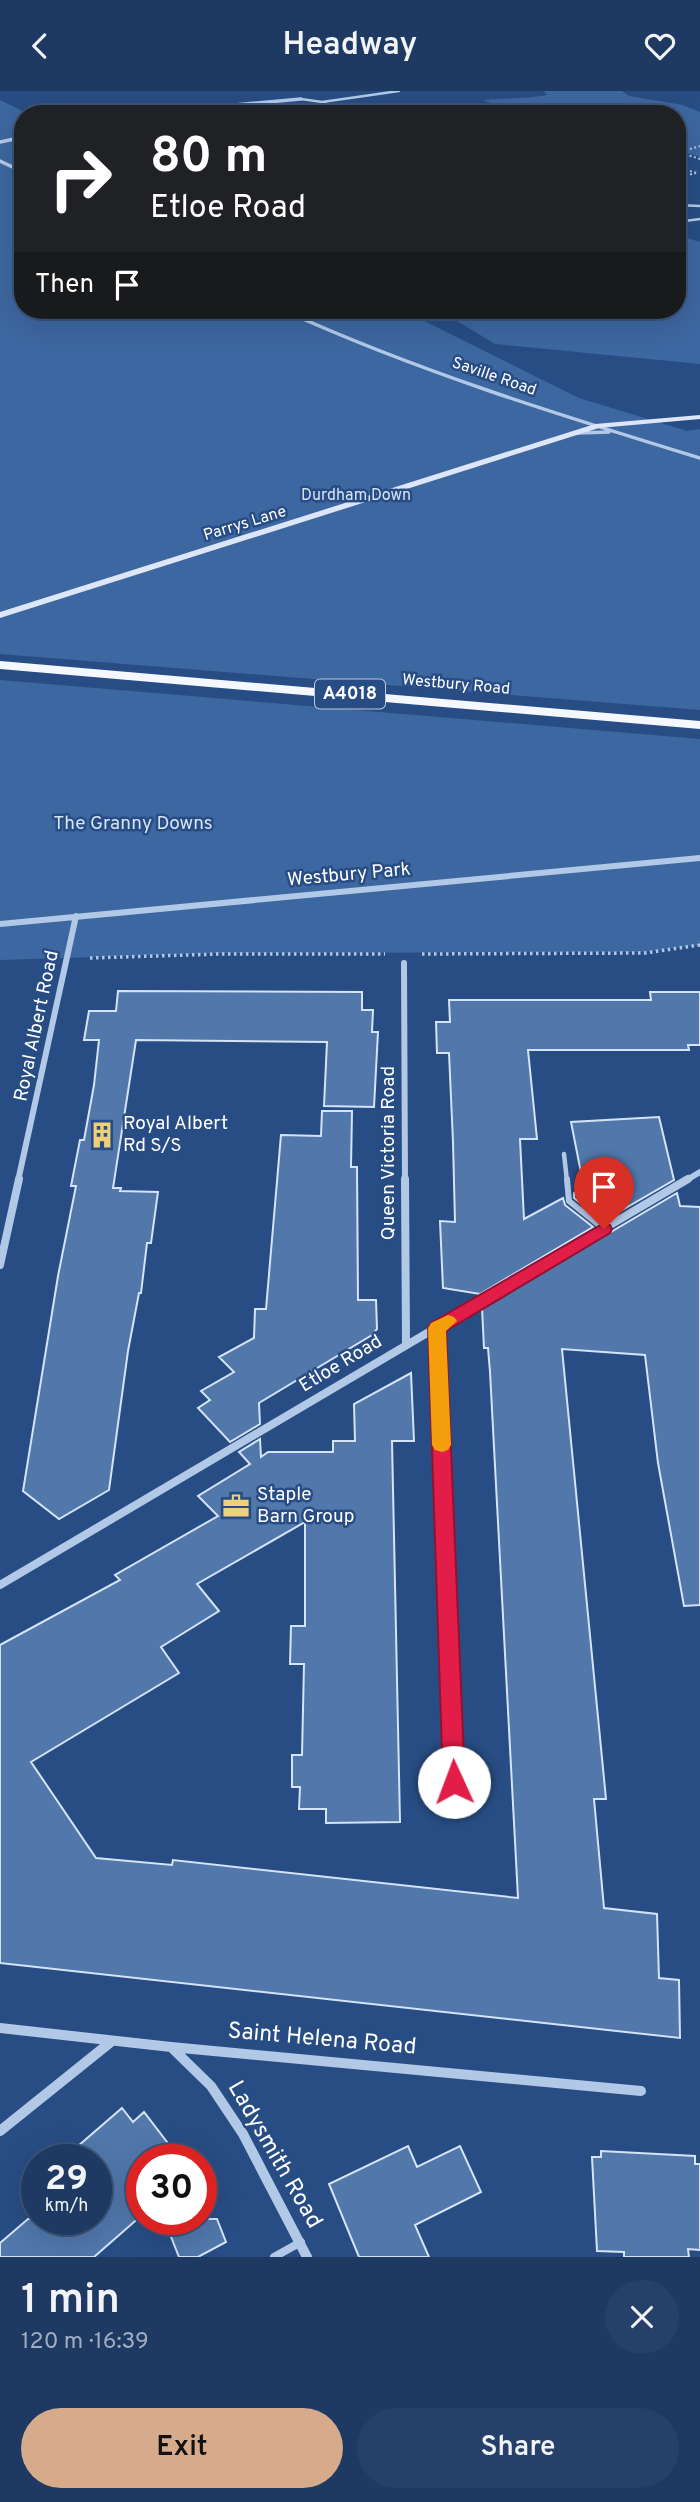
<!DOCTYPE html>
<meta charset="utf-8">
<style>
:root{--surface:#1e3a63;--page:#264169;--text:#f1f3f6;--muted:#a1adbe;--line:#3c5478;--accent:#d6ab8b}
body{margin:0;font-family:Overpass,sans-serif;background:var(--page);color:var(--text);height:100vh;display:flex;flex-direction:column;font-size:26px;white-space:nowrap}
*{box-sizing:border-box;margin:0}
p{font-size:23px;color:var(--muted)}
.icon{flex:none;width:38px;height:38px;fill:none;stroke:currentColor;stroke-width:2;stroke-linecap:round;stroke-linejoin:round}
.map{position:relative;height:2166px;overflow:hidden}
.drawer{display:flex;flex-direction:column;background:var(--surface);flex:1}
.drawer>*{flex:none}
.top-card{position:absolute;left:14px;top:14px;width:672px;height:214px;border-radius:28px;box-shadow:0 7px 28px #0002,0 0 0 2px var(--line);background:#202124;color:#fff;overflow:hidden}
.speed{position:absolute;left:21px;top:2053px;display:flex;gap:14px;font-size:35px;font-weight:700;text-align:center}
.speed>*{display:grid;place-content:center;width:91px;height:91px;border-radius:50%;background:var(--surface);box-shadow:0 7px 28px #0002,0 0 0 2px var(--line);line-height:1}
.speed small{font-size:18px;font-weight:400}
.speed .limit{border:10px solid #d22;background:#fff;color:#111}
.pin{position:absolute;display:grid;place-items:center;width:60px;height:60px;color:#fff;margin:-72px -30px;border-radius:50% 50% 50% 0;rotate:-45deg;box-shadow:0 0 7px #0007}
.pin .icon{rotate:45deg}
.me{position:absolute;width:77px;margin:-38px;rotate:358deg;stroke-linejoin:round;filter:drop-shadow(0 0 5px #0008)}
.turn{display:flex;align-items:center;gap:24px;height:147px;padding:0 21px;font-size:32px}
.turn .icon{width:91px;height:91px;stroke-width:2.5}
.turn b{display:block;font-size:49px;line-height:60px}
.then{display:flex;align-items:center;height:66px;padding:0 21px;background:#0003;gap:14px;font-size:26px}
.round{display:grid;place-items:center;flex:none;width:74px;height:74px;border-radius:37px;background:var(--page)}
.summary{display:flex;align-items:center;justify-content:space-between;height:119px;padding:0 21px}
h1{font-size:42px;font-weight:600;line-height:52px}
.primary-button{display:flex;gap:14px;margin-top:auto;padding:14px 21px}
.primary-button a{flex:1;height:80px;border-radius:42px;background:var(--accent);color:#111;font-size:28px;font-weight:600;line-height:80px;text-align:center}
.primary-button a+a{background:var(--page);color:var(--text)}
header{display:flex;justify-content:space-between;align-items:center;height:91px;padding:0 21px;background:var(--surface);font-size:32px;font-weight:600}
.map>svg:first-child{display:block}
</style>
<header><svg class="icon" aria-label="back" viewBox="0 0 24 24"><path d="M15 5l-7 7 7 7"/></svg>Headway<svg class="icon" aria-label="heart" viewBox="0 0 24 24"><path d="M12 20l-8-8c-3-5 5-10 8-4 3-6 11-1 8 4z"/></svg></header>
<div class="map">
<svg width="700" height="2166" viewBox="0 0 700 2166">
<rect width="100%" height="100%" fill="#284d84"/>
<path fill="#3d67a0" d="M544,0H622L629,5L683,14L700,21V66L677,59V23H572L552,16L540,18L542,22L521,23L483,9C505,7 525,8 547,4Z
M0,9L29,23H23V219H402L579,307L687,340L700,338V619L0,563Z
M677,144L700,151V273L495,253L439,219H677Z
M0,589L700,648V854L644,861L218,862L0,869Z"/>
<path fill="#5177ab" stroke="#d5e3f6" stroke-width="2" d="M118,900L362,901V919H373L372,941H378L374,1016L324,1015L327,951L136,949L113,1097H121L120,1100L158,1101L151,1152H147L141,1202H139L128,1260L109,1399L59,1428L23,1400L58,1185L76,1095H71L80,1049H84L94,994L99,949H84L89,920H116Z
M650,901H700V954H688L689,959H528L537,1048H520L524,1128L563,1107L565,1114L593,1136L480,1203L443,1197L440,1130L455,1131L453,1051L449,962H437L436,931H450L449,909H651Z
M322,1020H352L351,1076H357L358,1209H376L377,1238L372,1244L259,1312L260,1333L230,1351L198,1317L210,1309L201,1300L234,1281L219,1266L254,1247L255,1218H266L281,1044L321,1045Z
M659,1026L674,1089L603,1130L574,1107V1102L584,1097L571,1031Z
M677,1102L680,1115L700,1116V1514L684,1515L658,1372L645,1264L562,1258L606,1708H594L604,1817L657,1823L659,1887L679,1889L680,1947L0,1872V1554L120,1489L115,1484L218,1425L198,1405L250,1373L239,1361L260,1348L261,1366L268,1361H333V1350H355L354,1313L411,1282L414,1350H392L400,1731L326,1732V1718H299L300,1696H292V1664H302L304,1573H290L291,1535H305V1431L197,1493L219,1520L161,1556L179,1582L31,1671L96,1767L172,1774L173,1769L518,1807L490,1281L488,1257H484L482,1217Z
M122,2017L133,2031L144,2021L180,2068H142V2124L94,2166H0V2152L28,2128H96V2068H63Z
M408,2055L417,2076L460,2055L481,2101L415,2134L429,2166H359L329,2093Z
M601,2060L695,2065V2073H700V2159L688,2158L689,2166H624V2161L597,2160L592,2066H601Z
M164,2128H217L226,2151L198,2166H179Z"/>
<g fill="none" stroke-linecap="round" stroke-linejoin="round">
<path stroke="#b2c8e7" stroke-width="2" stroke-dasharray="2 2.5" stroke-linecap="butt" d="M470,23H478
M677,62L700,55
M681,62L700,68
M677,76L697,82
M677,87L696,82"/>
<path stroke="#b2c8e7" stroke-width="3.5" stroke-dasharray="2.5 3.5" stroke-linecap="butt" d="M422,863L645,862L700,854
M90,867L219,863H385"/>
<path stroke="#b2c8e7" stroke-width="2.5" d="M301,8L322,11L399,0
M324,12L350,23
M677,114L700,115
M677,131L700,128"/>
<path stroke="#b2c8e7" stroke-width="4.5" d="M564,1063L567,1090"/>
<path stroke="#b2c8e7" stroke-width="6" d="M567,1088L569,1110L604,1138"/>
<path stroke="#b2c8e7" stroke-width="8" d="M274,2166L301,2151"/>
<path stroke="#b2c8e7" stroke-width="3.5" d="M135,23L301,8
M0,51L23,46
M0,70L23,81
M283,219C417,280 559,324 700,367
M577,342L609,341"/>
<path stroke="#b2c8e7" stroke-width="6" d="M0,833L700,767
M404,872L405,1090
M18,1090L76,825
M685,1090L700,1081"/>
<path stroke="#b2c8e7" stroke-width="8" d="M405,1088L406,1252
M0,1174L19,1088
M437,1237L449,1565
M0,1494L688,1088"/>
<path stroke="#b2c8e7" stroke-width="10" d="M449,1563L454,1691
M0,1937L171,1956L641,2000
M172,1957L211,1995L243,2043L307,2166
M0,2040L112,1950"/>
<path fill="#dce6f6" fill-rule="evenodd" d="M700,324V328L599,337L0,527V521L595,333Z"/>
<path fill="#f4f7fe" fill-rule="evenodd" d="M0,570L700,630V638L0,578Z"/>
</g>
<path fill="#e11d48" stroke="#92132f" stroke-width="2" d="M604,1132L610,1134L612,1138L610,1142L446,1240L465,1691L462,1698L454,1700L447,1698L443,1691L428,1237L431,1232Z"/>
<path fill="#f59e0b" d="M448,1224L454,1226L457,1230L446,1240L451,1354L448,1359L442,1361L435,1359L432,1354L428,1237L431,1232Z"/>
<defs>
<g id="building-bare" transform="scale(2.1)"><path d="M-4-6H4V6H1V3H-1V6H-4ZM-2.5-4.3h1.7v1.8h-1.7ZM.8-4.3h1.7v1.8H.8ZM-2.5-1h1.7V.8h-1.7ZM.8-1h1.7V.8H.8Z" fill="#eed079" stroke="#284d84" stroke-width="2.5" paint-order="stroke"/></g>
<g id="office-bare" transform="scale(2.1)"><path d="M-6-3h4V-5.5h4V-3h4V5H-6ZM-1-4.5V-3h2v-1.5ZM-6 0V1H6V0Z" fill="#eed079" stroke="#284d84" stroke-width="2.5" paint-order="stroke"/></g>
</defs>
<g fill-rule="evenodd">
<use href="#building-bare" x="102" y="1044"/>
<use href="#office-bare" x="236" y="1415"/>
</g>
<g text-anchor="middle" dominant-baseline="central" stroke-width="5" stroke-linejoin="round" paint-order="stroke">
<g font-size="16" fill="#fff" stroke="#284d84">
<text transform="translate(494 286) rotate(19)">Saville Road</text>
<text transform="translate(245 433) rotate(-17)">Parrys Lane</text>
<text transform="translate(456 594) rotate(5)">Westbury Road</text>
</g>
<g font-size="16" fill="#d5e3f6" stroke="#284d84">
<text x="356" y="405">Durdham Down</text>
</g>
<rect fill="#284d84" stroke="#becada" stroke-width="2" x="315" y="588.5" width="70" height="29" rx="5"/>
<g font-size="18" font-weight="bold" fill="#fff">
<text x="350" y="603">A4018</text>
</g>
<g font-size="19" fill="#d5e3f6" stroke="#284d84">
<text x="133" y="733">The Granny Downs</text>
</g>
<g font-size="19" fill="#fff" stroke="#284d84">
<text transform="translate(349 784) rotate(-5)">Westbury Park</text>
<text transform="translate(37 935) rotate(-78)">Royal Albert Road</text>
<text transform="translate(389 1062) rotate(-90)">Queen Victoria Road</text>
<text transform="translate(341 1273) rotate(-31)">Etloe Road</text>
</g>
<g font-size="19" fill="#fff" stroke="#284d84" text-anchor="start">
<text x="123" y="1033">Royal Albert<tspan x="123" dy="22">Rd S/S</tspan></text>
<text x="257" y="1404">Staple<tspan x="257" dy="22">Barn Group</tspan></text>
</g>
<g font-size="23" fill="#fff" stroke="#284d84">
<text transform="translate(322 1949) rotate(5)">Saint Helena Road</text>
<text transform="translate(274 2064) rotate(60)">Ladysmith Road</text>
</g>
</g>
</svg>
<div class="speed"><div>29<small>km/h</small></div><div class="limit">30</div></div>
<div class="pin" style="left:604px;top:1138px;background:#d93025"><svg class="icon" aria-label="arrive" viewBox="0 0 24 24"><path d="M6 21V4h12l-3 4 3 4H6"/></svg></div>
<svg class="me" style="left:454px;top:1691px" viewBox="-20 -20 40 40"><circle r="19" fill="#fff"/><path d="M0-13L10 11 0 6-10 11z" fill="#e11d48"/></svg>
<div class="top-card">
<div class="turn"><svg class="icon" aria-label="right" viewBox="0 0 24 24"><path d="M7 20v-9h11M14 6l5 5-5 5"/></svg><div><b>80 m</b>Etloe Road</div></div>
<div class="then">Then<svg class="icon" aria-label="arrive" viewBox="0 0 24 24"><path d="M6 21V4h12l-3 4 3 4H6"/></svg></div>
</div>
</div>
<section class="drawer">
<div class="summary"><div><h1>1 min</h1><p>120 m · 16:39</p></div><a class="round"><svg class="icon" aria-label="close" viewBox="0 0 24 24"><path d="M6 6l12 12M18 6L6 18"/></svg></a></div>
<div class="primary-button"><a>Exit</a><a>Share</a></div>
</section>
